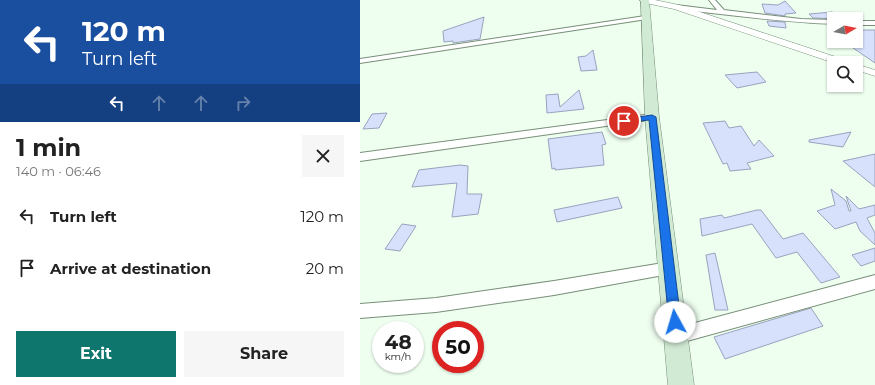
<!DOCTYPE html>
<meta charset="utf-8">
<style>
:root{--surface:#fff;--page:#f6f6f6;--text:#222;--muted:#767676;--accent:#0f766e}
body{margin:0;font-family:Montserrat,sans-serif;background:var(--page);color:var(--text);height:100vh;display:flex;flex-direction:column;font-size:15px;white-space:nowrap}
*{box-sizing:border-box;margin:0}
p{font-size:13px;color:var(--muted)}
.icon{flex:none;width:22px;height:22px;fill:none;stroke:currentColor;stroke-width:2;stroke-linecap:round;stroke-linejoin:round}
.map{position:relative;flex:1;overflow:hidden}
.details{display:flex;flex-direction:column;background:var(--surface);width:360px}
.details>*{flex:none}
.banner{background:#1a4fa0;color:#fff;overflow:hidden}
.needle{width:26px;rotate:80deg}
.buttons{position:absolute;left:467px;top:12px;display:grid;gap:8px}
.buttons a{display:grid;place-items:center;width:36px;height:36px;border-radius:0px;background:var(--surface);box-shadow:0 1px 3px #0004;font-size:20px}
.speed{position:absolute;left:12px;top:321px;display:flex;gap:8px;font-size:20px;font-weight:700;text-align:center}
.speed>*{display:grid;place-content:center;width:52px;height:52px;border-radius:50%;background:var(--surface);box-shadow:0 1px 3px #0004;line-height:1}
.speed small{font-size:10px;font-weight:400}
.speed .limit{border:6px solid #d22;background:#fff;color:#111}
.pin{position:absolute;display:grid;place-items:center;width:34px;height:34px;color:#fff;margin:-17px;border:2px solid #fff;border-radius:50%;box-shadow:0 1px 4px #0007}
.me{position:absolute;width:44px;margin:-22px;rotate:354deg;stroke-linejoin:round;filter:drop-shadow(0 0 3px #0008)}
.turn{display:flex;align-items:center;gap:14px;height:84px;padding:0 16px;font-size:18px}
.turn .icon{width:52px;height:52px;stroke-width:2.5}
.turn b{display:block;font-size:28px;line-height:34px}
.lanes{display:flex;align-items:center;height:38px;padding:0 16px;background:#0003;justify-content:center;gap:20px;direction:ltr}
.lanes .off{opacity:.35}
.round{display:grid;place-items:center;flex:none;width:42px;height:42px;border-radius:0px;background:var(--page)}
.head{display:flex;align-items:center;justify-content:space-between;height:68px;padding:0 16px}
h1{font-size:24px;font-weight:700;line-height:30px}
.cta{display:flex;gap:8px;margin-top:auto;padding:8px 16px}
.cta a{flex:1;height:46px;border-radius:0px;background:var(--accent);color:#fff;font-size:16px;font-weight:700;line-height:46px;text-align:center}
.cta a+a{background:var(--page);color:var(--text)}
ul{padding:0;list-style:none}
li{display:flex;align-items:center;gap:12px;height:52px;padding:0 16px}
li div{flex:1}
li b{display:block;font-size:15px}
li em{font-style:normal}
main{display:flex;flex:1;min-height:0}
.map>svg:first-child{display:block}
</style>
<main>
<section class="details">
<div class="banner">
<div class="turn"><svg class="icon" aria-label="left" viewBox="0 0 24 24"><path d="M17 20v-9H6M10 6l-5 5 5 5"/></svg><div><b>120 m</b>Turn left</div></div>
<div class="lanes"><svg class="icon" aria-label="left" viewBox="0 0 24 24"><path d="M17 20v-9H6M10 6l-5 5 5 5"/></svg><svg class="icon off" aria-label="ahead" viewBox="0 0 24 24"><path d="M12 20V5M6 11l6-6 6 6"/></svg><svg class="icon off" aria-label="ahead" viewBox="0 0 24 24"><path d="M12 20V5M6 11l6-6 6 6"/></svg><svg class="icon off" aria-label="right" viewBox="0 0 24 24"><path d="M7 20v-9h11M14 6l5 5-5 5"/></svg></div>
</div>
<div class="head"><div><h1>1 min</h1><p>140 m · 06:46</p></div><a class="round"><svg class="icon" aria-label="close" viewBox="0 0 24 24"><path d="M6 6l12 12M18 6L6 18"/></svg></a></div>
<ul>
<li><svg class="icon" aria-label="left" viewBox="0 0 24 24"><path d="M17 20v-9H6M10 6l-5 5 5 5"/></svg><div><b>Turn left</b></div><em>120 m</em></li>
<li><svg class="icon" aria-label="arrive" viewBox="0 0 24 24"><path d="M6 21V4h12l-3 4 3 4H6"/></svg><div><b>Arrive at destination</b></div><em>20 m</em></li>
</ul>
<div class="cta"><a>Exit</a><a>Share</a></div>
</section>
<div class="map">
<svg width="515" height="385" viewBox="0 0 515 385">
<rect width="100%" height="100%" fill="#eefeef"/>
<path fill="#d8e1fc" stroke="#99a2be" d="M425,1L436,13L425,14V16L405,13L402,4L418,5Z
M472,12L484,19L453,18L449,14Z
M124,17L120,39L93,43V41L84,42L83,31Z
M407,21L425,22L426,28L409,26Z
M496,26L503,30H515V63L483,41H496Z
M233,50L237,70L221,71L218,57L226,56Z
M397,72L406,82L377,88L365,75Z
M219,90L224,109L187,113L186,95L198,94L200,107Z
M27,113L19,128L3,129L12,114Z
M365,121L369,128L381,126L394,146L399,140L414,156L387,163L391,169L370,171L367,163L363,164L343,123Z
M242,132L246,144L242,145L244,165L195,170V168L192,169L188,139Z
M491,132L483,147L449,142V140Z
M515,154V187L483,161Z
M100,165L108,166L107,194H122L118,214L92,217L97,183L52,187L59,170Z
M471,189L486,201L489,211H491L486,196L499,209L515,205V215L507,218L515,233V245L500,231L496,222L475,229L457,211L475,205Z
M258,197L262,208L197,222L194,210Z
M397,210H401L423,239L443,233L480,277L461,283L437,252L416,258L392,224L342,236L340,219L362,215L364,218Z
M42,224L56,226L40,251L25,249Z
M515,248V261L501,266L492,255Z
M355,253L368,310H355L346,255Z
M451,308L463,326L365,359L354,337Z"/>
<g fill="none" stroke-linecap="round" stroke-linejoin="round">
<g stroke="#778f78" stroke-width="2">
<path id="minor" d="M349,0H355L364,10L441,19L474,20V24C421,22 369,15 316,9L313,7L316,5L357,10Z
M285,16L288,18L287,19L0,63V59Z
M496,21H515V25H496Z
M292,114L297,117L295,119L0,161V153Z
M309,262L314,264L316,268L314,272L309,274L194,295L76,312L0,318V304L76,298L194,281Z
M515,275V289L316,344L310,342L308,336L310,330L316,328Z"/>
</g>
<g stroke="#778f78" stroke-width="1">
<path id="tertiary" d="M280,0H295L319,5L488,61L489,63H474L314,9L281,2Z
M496,64L515,70V76L496,70Z"/>
</g>
<g stroke="#778f78" stroke-width="1">
<path id="secondary" d="M281,0H289L299,117L334,385H308L285,117Z"/>
</g>
<use href="#minor" fill="#fff" fill-rule="evenodd"/>
<use href="#tertiary" fill="#fff" fill-rule="evenodd"/>
<use href="#secondary" fill="#d1ead4" fill-rule="evenodd"/>
</g>
<path fill="#1a73e8" stroke="#114b97" d="M292,115L296,117L321,322L319,327L315,328L311,327L309,322L289,120L264,123L260,121L264,119Z"/>
</svg>
<div class="buttons">
<a><svg class="needle" viewBox="-14 -14 28 28"><path d="M0-13l5 13h-10z" fill="#e53935"/><path d="M0 13l5-13h-10z" fill="#767676"/></svg></a>
<a><svg class="icon" aria-label="search" viewBox="0 0 24 24"><circle cx="10" cy="10" r="6"/><path d="M15 15l6 6"/></svg></a>
</div>
<div class="speed"><div>48<small>km/h</small></div><div class="limit">50</div></div>
<div class="pin" style="left:264px;top:121px;background:#d93025"><svg class="icon" aria-label="arrive" viewBox="0 0 24 24"><path d="M6 21V4h12l-3 4 3 4H6"/></svg></div>
<svg class="me" style="left:315px;top:322px" viewBox="-20 -20 40 40"><circle r="19" fill="#fff"/><path d="M0-13L10 11 0 6-10 11z" fill="#1a73e8"/></svg>
</div>
</main>
